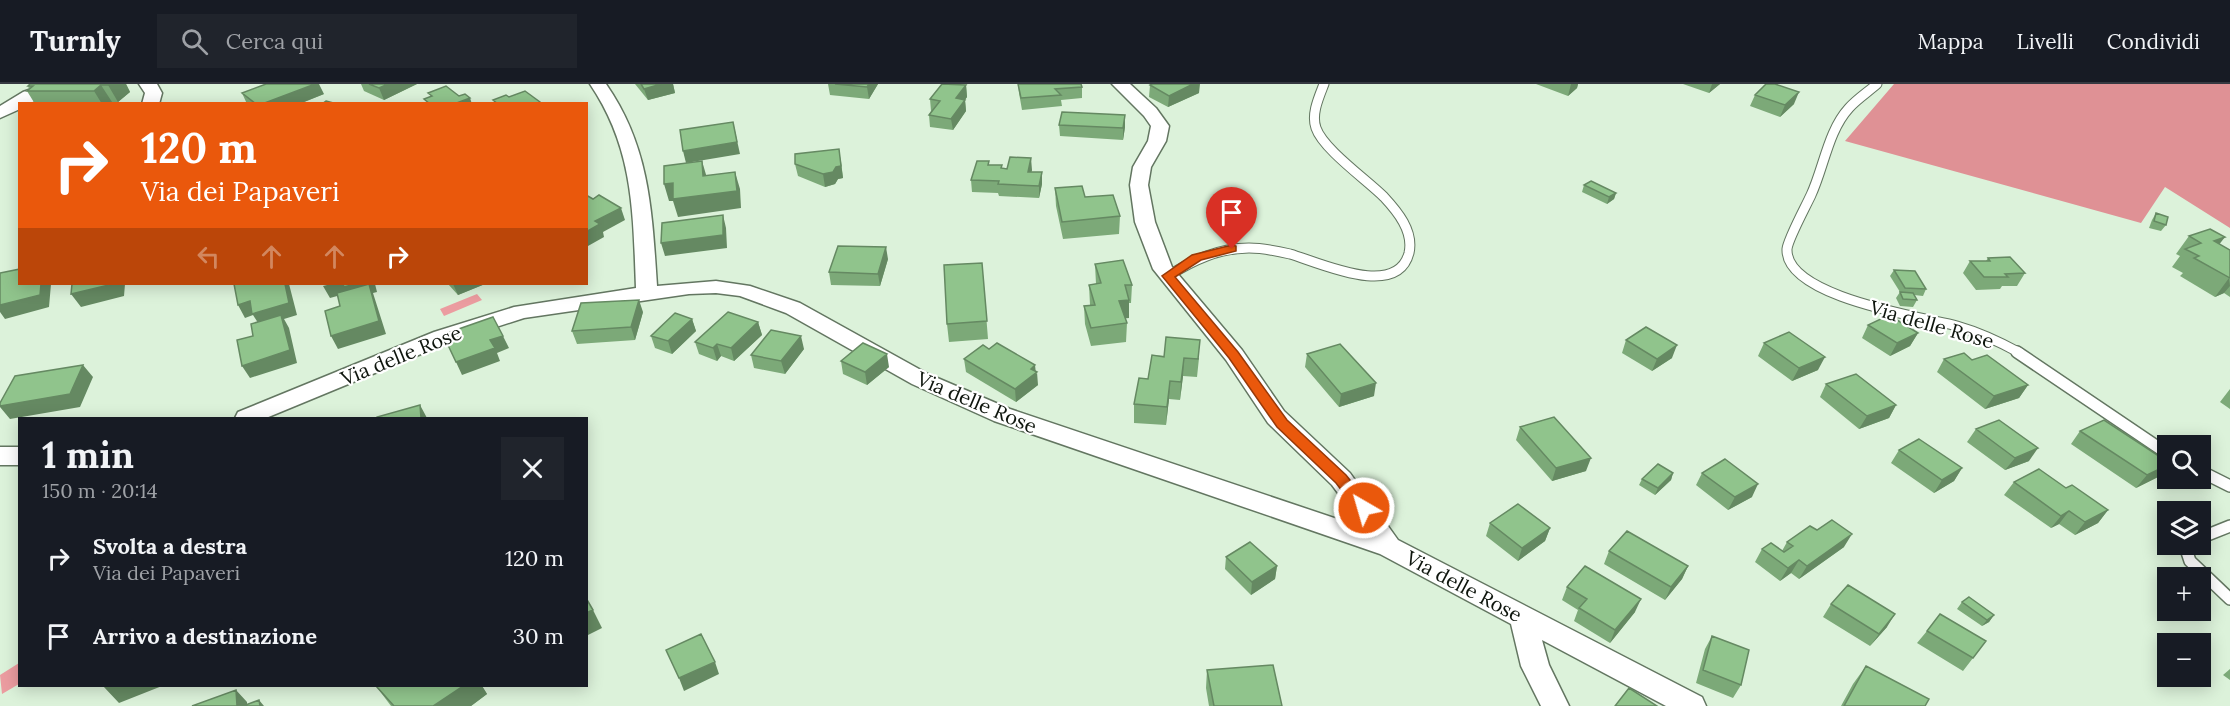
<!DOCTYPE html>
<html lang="it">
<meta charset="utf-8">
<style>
:root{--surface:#171b24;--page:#20242c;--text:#f1f3f6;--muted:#9ea1a6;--line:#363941}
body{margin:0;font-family:Lora,serif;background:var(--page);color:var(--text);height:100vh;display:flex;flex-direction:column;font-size:22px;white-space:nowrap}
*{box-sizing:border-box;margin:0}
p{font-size:20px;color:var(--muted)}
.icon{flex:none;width:33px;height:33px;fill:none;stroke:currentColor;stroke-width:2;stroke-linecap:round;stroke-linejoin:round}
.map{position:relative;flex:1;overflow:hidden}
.drawer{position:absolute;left:18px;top:333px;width:570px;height:270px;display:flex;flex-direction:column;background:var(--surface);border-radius:0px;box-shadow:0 3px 15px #0003}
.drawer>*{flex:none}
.top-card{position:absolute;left:18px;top:18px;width:570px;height:183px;border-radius:0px;box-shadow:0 3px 15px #0003;background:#ea580c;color:#fff;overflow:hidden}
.tools{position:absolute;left:2157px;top:351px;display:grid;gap:12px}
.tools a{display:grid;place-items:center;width:54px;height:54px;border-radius:0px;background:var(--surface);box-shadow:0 3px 15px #0003;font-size:30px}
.pin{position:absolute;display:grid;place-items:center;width:51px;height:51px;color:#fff;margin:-62px -26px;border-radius:50% 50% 50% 0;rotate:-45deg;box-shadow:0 0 6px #0007}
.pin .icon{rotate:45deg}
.me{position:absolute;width:66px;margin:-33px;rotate:322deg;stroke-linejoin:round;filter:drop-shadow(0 0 4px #0008)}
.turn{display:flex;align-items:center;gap:21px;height:126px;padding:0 24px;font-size:27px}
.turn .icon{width:78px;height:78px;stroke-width:2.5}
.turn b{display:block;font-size:42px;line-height:51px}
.lanes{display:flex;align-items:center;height:57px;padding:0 24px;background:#0003;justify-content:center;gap:30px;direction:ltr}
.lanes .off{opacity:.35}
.round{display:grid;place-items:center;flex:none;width:63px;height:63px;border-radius:0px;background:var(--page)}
.head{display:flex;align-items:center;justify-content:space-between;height:102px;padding:0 24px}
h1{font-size:36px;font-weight:700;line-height:45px}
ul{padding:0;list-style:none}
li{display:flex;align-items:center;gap:18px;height:78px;padding:0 24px}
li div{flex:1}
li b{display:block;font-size:22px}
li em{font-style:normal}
header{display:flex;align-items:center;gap:36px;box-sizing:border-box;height:84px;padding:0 30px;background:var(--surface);border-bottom:2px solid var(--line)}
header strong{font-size:28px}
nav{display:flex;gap:33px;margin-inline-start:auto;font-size:21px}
.search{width:420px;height:54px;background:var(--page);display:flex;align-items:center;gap:15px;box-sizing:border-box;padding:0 21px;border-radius:0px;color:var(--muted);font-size:22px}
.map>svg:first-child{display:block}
</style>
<header>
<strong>Turnly</strong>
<div class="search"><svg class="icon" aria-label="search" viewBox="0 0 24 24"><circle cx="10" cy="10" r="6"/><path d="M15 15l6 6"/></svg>Cerca qui</div>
<nav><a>Mappa</a><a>Livelli</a><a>Condividi</a></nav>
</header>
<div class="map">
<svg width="2230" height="622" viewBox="0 0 2230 622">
<rect width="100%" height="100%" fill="#dcf2da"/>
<path fill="#df9195" d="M1894,0H2230V144L2165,103L2141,139L1845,57Z"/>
<path fill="#eb9ca0" d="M477,210L482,216L444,232L440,225Z
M19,579V600L2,610L0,591Z"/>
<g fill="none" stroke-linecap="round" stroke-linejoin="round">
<g stroke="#637661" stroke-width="11">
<path id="service-far1" d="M1877,0C1868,8 1857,15 1849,24C1828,47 1824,83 1811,111C1806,122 1788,155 1787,165C1785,213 1922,233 1957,242C1978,248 2000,258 2020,269
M1168,192C1193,176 1219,164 1249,164C1263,164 1277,167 1290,170C1318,178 1397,216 1409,169C1414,147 1397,127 1384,113C1367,96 1323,65 1316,44C1311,30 1319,13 1324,0"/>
</g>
<g stroke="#637661" stroke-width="14">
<path id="service" d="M2017,268L2168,370
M2200,387L2230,402
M2200,454L2230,442
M2188,460L2186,465L2190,477L2230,515"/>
</g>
<g stroke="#637661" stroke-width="3">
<path id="minor" d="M46,0H69L67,3L28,20H20V25L0,34V22L23,8Z
M139,0H157L162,9L159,20H142L145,9Z
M590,0H606C650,63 652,128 657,202L716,197L750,202L800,219L928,290L1010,325L1364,444L1332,401L1268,339L1226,276L1153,185L1135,138L1130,101L1133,83L1148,57L1151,42L1144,32L1112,0H1130L1156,24L1169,42L1166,57L1151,83L1148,101L1155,138L1172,183L1242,266L1284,327L1350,389L1398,456L1702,613L1706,622H1666L1542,556L1549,581L1569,622H1541L1521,582L1511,540L1380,470L994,337L912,300L786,229L740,212L716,209L689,210L524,234L450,258L266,334H235L238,328L434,248L514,223L636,204C633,128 634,65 590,0Z
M0,363H20V381H0Z"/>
</g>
<use href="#service-far1" stroke="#fff" stroke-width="9"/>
<use href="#service" stroke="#fff" stroke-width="11"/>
<use href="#minor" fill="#fff" fill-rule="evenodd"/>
</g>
<path fill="#7ca978" d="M126,0L130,8L118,18H112L110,20H35L27,7L29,5L28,2Z
M361,0H417L384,16L364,7Z
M635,0H673L675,9L648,16Z
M828,0H878L869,15L830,11Z
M1018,0L1082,3V14L1061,16L1062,22L1022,26L1019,9Z
M1536,0H1578L1577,4L1568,12Z
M1683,0H1720L1709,9Z
M966,1L967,13L965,16L966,27L953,46L930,43L929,31L931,27L930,15Z
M1150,1L1199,9L1168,23L1149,13Z
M242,9L324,10L299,20H247Z
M1755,11L1794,20L1780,33L1750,22Z
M1125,31V43L1123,56L1060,52L1059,41Z
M841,77L843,94L838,95L835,100L825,103L798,92L795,80Z
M989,77V81L1002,84L1032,86L1031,88L1042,100L1039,114L999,112L998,109L972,108L971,96Z
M1584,101L1616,109L1614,115L1607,120L1582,108Z
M1055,104L1085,113L1120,132L1119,150L1063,155L1056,122Z
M2156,129L2166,141L2161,147L2149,144L2152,136Z
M2189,152L2219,160L2230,166V213L2224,209L2215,213L2180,192L2183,189L2172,183L2180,172L2176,170Z
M1988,174L2025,189L2017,202H2002L2000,205L1976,206L1963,189L1970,177H1986Z
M888,175L880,202L831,201L829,188Z
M982,179L988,255L949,258L947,240Z
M1095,180L1132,201L1131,219H1129V234H1125L1127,239L1126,258L1091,262L1085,240L1084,222L1090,221L1089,201L1096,200Z
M1894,186L1926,205L1923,212L1914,211L1917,216L1913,223L1900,222L1896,214L1900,208L1890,192Z
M448,200H485L458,211Z
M643,228L635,256L577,260L572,247Z
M692,235L696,247L672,270L655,264L651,252Z
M758,238L762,251L734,277L721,272L717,277L699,270L695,258Z
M1868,241L1918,249L1910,262L1890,272L1862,254Z
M1626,256L1672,274L1652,287L1622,269Z
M1764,259L1818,286L1792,297L1758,272Z
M804,265L785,290L754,284L751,271Z
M989,265L1038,301L1016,318L966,288L964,275Z
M1307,270L1374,312L1339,323L1305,283Z
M1152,271L1199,274L1197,293L1183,292L1180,316L1169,315L1166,341L1134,339V320L1148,295Z
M1944,275L1972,276L2028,301L2019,314L1985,325L1937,288Z
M841,277L889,283L867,301L843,290Z
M1826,300L1896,321L1889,334L1859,345L1820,313Z
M2230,305V325L2220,318Z
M1520,343L1586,387L1552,397L1516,356Z
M1976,345L2029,377L2005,386L1967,358Z
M2080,347L2168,378V383L2160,392L2136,404L2071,360Z
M1899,366L1962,384L1954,397L1934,409L1891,379Z
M1673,389L1671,396L1655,411L1639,401L1642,395Z
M1702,389L1752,413L1728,426L1696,401Z
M2014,398L2066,404L2108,426L2098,439L2075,451L2059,440L2051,444L2004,411Z
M1490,439L1550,444L1545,457L1518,477L1486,452Z
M1817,446L1844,463L1799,495L1791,489L1780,497L1755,478L1762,465L1782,467L1787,458Z
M1609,467L1688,482L1682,495L1665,516L1604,480Z
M1226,473L1277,482L1275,495L1251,511L1225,485Z
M1567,503L1635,528L1610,559L1574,537L1578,526L1562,516Z
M1962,518L1994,531L1989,538L1982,542L1957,525Z
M1831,520L1887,543L1870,562L1823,533Z
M1927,547L1973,574L1963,587L1917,559Z
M1712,552L1741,601L1733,614L1696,599L1705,565Z
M1866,582L1925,622H1841L1853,600Z
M2230,585V596L2223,591Z
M1207,586L1282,622H1209L1206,604Z
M376,602H482L487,610L471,622H391Z"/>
<path fill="#658962" d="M110,0H126L130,8L118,18L108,1Z
M315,0H319L324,10L299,20H262Z
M388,0H417L384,16L379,4Z
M661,0H673L675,9L648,16L644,5Z
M869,0H878L869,15L867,3Z
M1193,0H1200L1199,9L1168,23L1169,12Z
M1571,0H1578L1577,4L1568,12Z
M1712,0H1720L1709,9Z
M101,1L112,18L110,20H102L94,7Z
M966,1L967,13L957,26L956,14Z
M1799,8L1794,20L1780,33L1785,21Z
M470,14L472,20H454Z
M965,16L966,27L953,46L951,35Z
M1125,31V43L1123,56V44Z
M733,38L740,70L686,79L683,67Z
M839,65L843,94L838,95L835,100L825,103L823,90Z
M1031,74L1032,86L1028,100V88Z
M702,77L707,94L703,92Z
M735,88L740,105L741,124L678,133L673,117H669L664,100Z
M1042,88V100L1039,114V102Z
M1616,109L1614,115L1607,120L1609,113Z
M621,124L625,136L603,148L604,153L588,162L586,158V147L595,137Z
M723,131L726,144L727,164L665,172L661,159Z
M2225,153L2211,171L2214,157Z
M886,163L888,175L880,202L878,190Z
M2229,194L2230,202L2224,209L2215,213Z
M41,200H51L49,223L5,235L0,228V221Z
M113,200H125L124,212L81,223L71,210Z
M285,200H289L297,231L284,235L289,244L297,279L250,294L242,282L260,242L253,231L245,234L238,221Z
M331,200H375L377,208L373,209L386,250L338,265L331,252L348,209L330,214L323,202Z
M453,200H485L458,211Z
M639,216L643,228L635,256L631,243Z
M1129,216V234L1119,235V217Z
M692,235L696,247L672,270L668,257Z
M758,238L762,251L734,277L731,264Z
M1918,249L1910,262L1890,272L1897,259Z
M503,252L509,264L497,269L500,277L462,291L456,278L490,256Z
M801,252L804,265L785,290L781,277Z
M717,260L721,272L717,277L713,264Z
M1677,261L1672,274L1652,287L1657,275Z
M887,270L889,283L867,301L865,288Z
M1825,273L1818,286L1792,297L1799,284Z
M1184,274L1183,292L1180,316L1181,298Z
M83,281L93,293L80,323L10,335L0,323V322Z
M1035,281L1036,290L1037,288L1038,301L1016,318L1015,305L1031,285Z
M1170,297L1169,315L1166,341L1167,323Z
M1376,299L1374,312L1339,323L1341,310Z
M2028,301L2019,314L1985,325L1994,312Z
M420,321L427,334H421Z
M1896,321L1889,334L1859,345L1867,332Z
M2038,364L2029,377L2005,386L2015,374Z
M1591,374L1586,387L1552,397L1556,384Z
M2168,381V383L2160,392L2136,404L2147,391Z
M1962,384L1954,397L1934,409L1942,396Z
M1673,389L1671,396L1655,411L1658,404Z
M1758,400L1752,413L1728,426L1735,413Z
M2108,426L2098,439L2075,451L2085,438Z
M2069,427L2059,440L2051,444L2061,432Z
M1550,444L1545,457L1518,477L1522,464Z
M1852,450L1844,463L1799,495L1807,482Z
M1799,476L1791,489L1780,497L1788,484Z
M1277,482L1275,495L1251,511L1252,498Z
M1688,482L1682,495L1665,516L1671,503Z
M1641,515L1635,528L1610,559L1615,546Z
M593,526L602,544L586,552V529Z
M1895,530L1887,543L1870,562L1879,550Z
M1994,531L1989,538L1982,542L1987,536Z
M715,578L719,590L684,607L679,594Z
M103,602H162L119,619Z
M463,602H482L487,610L471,622H433Z
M236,606L247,618V622H237Z
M259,616L264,622H260Z"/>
<path fill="#90c48c" stroke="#658962" stroke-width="1.5" d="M30,0H110L108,1H101L94,7H27L33,2H28Z
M266,0H315L262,20H256L242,9Z
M369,0H388L379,4Z
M641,0H661L644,5Z
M835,0H869L867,3Z
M942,0L966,1L956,14L965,16L951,35L929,31L940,17L930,15Z
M1018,0H1081L1082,3L1055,5L1061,11L1021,14Z
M1152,0H1193L1169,12L1150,1Z
M1766,0H1775L1799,8L1785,21L1755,11Z
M446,2L459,12L465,10L470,14L454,20H430L424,15L432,12L428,9Z
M525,7L540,18L535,20H498L493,16L506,11L509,13Z
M326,17L337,20H322Z
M1062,28L1125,31L1123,44L1059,41Z
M733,38L737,58L683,67L680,46Z
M839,65L841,82L836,83L833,88L823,90L795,80V70Z
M1010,73L1031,74L1028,88H1042L1039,102L998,100L999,97L971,96L977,77H989L988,81H1002L1001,84L1007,85Z
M702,77L703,92L735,88L737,107L673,115V99L664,100V82Z
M1591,97L1616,109L1609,113L1584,101Z
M1082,102L1085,113L1113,111L1120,132L1062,138L1055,104Z
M586,111L593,115L599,111L621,124L595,137L600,140L586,148Z
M2156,129L2168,133L2166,141L2154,137Z
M723,131V151L661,159L662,139Z
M2210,145L2225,153L2214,157L2230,166V194L2194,174L2199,172L2185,165L2201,159L2189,152Z
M838,162L886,163L878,190L829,188Z
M2010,173L2025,189L2005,190L2008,193H1984L1970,177H1990L1988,174Z
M1123,176L1132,201H1125L1129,216L1119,217L1127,239L1091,244L1084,222L1095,221L1089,201L1101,199L1095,180Z
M982,179L987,237L947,240L944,181Z
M20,185V200H41L40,211L0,221V189Z
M1894,186L1915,187L1926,205L1905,204Z
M72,200H113L71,210Z
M234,200H285L289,219L252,230L250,217L238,221Z
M343,200H355L344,203Z
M369,200L379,237L331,252L325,227L340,222L337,209Z
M1900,208L1913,209L1917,216L1903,215Z
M639,216L631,243L572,247L581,219Z
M728,228L758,238L731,264L717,260L713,264L695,258Z
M675,229L692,235L668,257L651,252Z
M281,231L290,266L242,282L237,256L253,252L251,240Z
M1889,231L1918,249L1897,259L1868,241Z
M493,233L503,252L490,256L495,264L456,278L447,259L453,257L450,248Z
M1646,243L1677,261L1657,275L1626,256Z
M771,246L801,252L781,277L751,271Z
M1789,248L1825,273L1799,284L1764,259Z
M1166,253L1200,256L1198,275L1184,274L1181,298L1170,297L1167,323L1134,320L1139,294L1148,295L1152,271L1164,273Z
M863,259L887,270L865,288L841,277Z
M997,259L1035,281L1031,285L1037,288L1015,305L964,275L983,261L989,265Z
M1340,260L1376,299L1341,310L1307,270Z
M1964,269L1972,276L1987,271L2028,301L1994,312L1944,275Z
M83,281L70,310L0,322V319L15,292Z
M1856,290L1896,321L1867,332L1826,300Z
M420,321L421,334H377V333Z
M1554,333L1591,374L1556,384L1520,343Z
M1999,336L2038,364L2015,374L1976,345Z
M2104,336L2168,378V381L2147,391L2080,347Z
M1919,355L1962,384L1942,396L1899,366Z
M1725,375L1758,400L1735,413L1702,389Z
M1658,380L1673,389L1658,404L1642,395Z
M2039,385L2066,404L2072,401L2108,426L2085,438L2069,427L2061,432L2014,398Z
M1518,420L1550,444L1522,464L1490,439Z
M1832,436L1852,450L1807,482L1799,476L1788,484L1762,465L1771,459L1784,468L1793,462L1787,458L1810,442L1817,446Z
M1627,447L1688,482L1671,503L1609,467Z
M1250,458L1277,482L1252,498L1226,473Z
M1585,482L1641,515L1615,546L1579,524L1587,515L1567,503Z
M1848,501L1895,530L1879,550L1831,520Z
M1969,513L1994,531L1987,536L1962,518Z
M586,514L593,526L586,529Z
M1940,530L1986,557L1973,574L1927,547Z
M701,550L715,578L679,594L666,566Z
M1712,552L1749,566L1741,601L1703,586Z
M1273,581L1282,622H1214L1207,586Z
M1866,582L1929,615L1925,622H1844Z
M376,602H463L433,622H394Z
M1629,604L1657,622H1615Z
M236,606L237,622H192Z
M259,616L260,622H243Z"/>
<path fill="#ea580c" stroke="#983908" stroke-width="1.5" d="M1232,161L1236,162V167L1201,176L1175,193L1238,268L1287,336L1346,391L1369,420L1371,424L1369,428H1358L1336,399L1277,343L1229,274L1162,192L1192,171Z"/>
<g text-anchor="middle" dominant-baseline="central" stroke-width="4.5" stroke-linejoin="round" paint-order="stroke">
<g font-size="20" fill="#0e150d" stroke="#fff">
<text transform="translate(1932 240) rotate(16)">Via delle Rose</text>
<text transform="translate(401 271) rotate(-22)">Via delle Rose</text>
<text transform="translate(977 318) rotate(23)">Via delle Rose</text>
<text transform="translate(1464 502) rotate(28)">Via delle Rose</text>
</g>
</g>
</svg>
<div class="tools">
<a><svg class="icon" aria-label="search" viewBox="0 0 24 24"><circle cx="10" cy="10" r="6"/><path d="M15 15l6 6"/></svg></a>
<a><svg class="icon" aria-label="layers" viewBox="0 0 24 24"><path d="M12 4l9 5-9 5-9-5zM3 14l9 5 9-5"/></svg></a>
<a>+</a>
<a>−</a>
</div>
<div class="pin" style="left:1232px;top:165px;background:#d93025"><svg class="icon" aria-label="arrive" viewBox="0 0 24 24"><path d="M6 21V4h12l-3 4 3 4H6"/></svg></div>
<svg class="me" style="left:1364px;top:424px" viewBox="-20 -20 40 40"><circle r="17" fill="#ea580c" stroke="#fff" stroke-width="3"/><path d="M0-11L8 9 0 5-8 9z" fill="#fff"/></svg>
<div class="top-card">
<div class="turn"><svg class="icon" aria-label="right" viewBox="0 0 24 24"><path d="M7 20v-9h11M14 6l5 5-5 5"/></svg><div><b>120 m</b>Via dei Papaveri</div></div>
<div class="lanes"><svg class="icon off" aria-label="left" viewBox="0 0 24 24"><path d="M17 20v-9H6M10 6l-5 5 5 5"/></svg><svg class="icon off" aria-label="ahead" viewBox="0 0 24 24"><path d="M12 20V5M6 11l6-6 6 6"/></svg><svg class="icon off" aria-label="ahead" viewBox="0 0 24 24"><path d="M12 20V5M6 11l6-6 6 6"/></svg><svg class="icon" aria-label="right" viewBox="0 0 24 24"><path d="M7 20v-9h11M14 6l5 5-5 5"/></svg></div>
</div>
<section class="drawer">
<div class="head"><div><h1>1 min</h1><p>150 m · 20:14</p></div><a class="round"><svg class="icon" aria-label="close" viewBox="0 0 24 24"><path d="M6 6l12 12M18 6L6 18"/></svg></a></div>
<ul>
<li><svg class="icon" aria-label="right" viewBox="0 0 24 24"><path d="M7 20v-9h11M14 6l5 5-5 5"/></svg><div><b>Svolta a destra</b><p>Via dei Papaveri</p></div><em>120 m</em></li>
<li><svg class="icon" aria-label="arrive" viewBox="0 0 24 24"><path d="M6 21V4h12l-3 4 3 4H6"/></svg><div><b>Arrivo a destinazione</b></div><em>30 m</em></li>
</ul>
</section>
</div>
